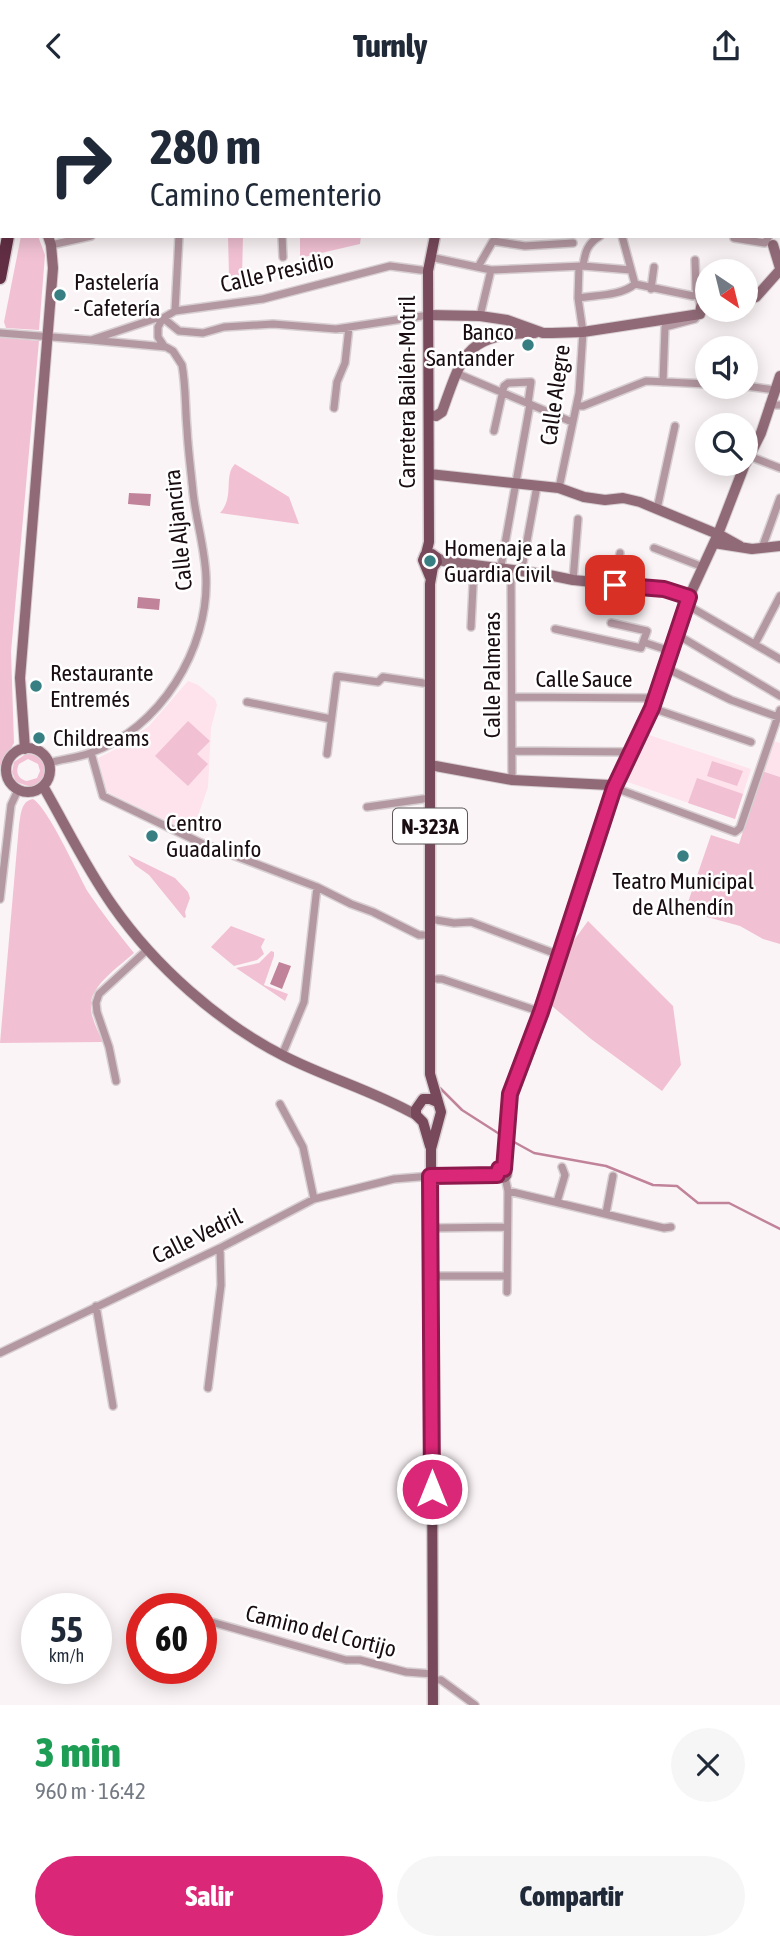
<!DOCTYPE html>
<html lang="es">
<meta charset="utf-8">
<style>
:root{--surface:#fff;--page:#f6f6f7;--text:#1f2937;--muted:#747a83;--accent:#db2777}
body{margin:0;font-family:"Asap Condensed",sans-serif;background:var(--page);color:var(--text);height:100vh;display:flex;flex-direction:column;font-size:26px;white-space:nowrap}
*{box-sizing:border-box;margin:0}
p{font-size:23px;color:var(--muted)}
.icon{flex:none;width:38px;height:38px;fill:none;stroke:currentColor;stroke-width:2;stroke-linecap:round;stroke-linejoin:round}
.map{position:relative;height:1614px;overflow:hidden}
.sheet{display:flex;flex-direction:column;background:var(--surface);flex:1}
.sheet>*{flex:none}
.hud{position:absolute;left:0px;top:0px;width:780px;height:147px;box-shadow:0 4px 18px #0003;background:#fff;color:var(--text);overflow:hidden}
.needle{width:46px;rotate:145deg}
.controls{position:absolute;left:695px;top:168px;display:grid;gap:14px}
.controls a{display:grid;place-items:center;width:63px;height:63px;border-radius:50%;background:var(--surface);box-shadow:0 4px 18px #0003;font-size:35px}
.speed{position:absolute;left:21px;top:1502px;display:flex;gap:14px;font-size:35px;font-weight:700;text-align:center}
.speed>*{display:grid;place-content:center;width:91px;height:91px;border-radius:50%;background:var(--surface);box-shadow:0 4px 18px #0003;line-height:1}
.speed small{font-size:18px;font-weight:400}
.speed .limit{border:10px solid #d22;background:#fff;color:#111}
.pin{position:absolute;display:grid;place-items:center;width:60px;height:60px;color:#fff;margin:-30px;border-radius:14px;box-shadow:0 4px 10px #0006}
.me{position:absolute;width:77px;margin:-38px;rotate:0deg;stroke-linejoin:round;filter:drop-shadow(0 0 5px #0008)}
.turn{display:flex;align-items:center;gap:24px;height:147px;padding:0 35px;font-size:32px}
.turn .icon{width:91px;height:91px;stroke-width:2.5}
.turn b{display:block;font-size:49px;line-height:60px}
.round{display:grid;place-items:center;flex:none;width:74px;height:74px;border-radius:37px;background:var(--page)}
.overview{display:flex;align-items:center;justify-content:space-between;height:119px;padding:0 35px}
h1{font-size:42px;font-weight:800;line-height:52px;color:#1e9e55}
.primary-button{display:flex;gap:14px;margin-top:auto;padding:14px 35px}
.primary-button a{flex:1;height:80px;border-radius:42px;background:var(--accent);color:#fff;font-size:28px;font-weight:800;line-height:80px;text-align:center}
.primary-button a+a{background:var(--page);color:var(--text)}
header{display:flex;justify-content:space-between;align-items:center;height:91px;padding:0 35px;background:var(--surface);font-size:32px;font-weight:800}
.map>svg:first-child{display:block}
</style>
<header><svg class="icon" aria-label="back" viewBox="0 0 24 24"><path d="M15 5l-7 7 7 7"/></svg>Turnly<svg class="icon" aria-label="share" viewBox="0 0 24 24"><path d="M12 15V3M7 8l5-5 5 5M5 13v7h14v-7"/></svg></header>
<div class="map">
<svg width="780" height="1614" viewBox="0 0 780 1614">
<rect width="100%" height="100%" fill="#fbf4f6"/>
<path fill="#fee2ec" d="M188,590L198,594L215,608L217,614L211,637L208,696L192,742L107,701L98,667L118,657L149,635Z
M646,643L751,678L735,728L622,689Z
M773,650L780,652V686L763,680Z"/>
<path fill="#f1c1d3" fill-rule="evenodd" d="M21,145H38L45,164L39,239L6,237L4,231Z
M228,145H243L242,186H229Z
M300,145H361L360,153L304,166L300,165Z
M0,246L39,250L11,561L14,652L0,676Z
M235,373L289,406L299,433L220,422C235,406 223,385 235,373Z
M188,630L210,650L197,663L208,673L188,695L155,665Z
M27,662L38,665L45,674C46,685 42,692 31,696L16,691L12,681L14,671ZM28,668L38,673L40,680L37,687L27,690C18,688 15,681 19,673Z
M712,670L743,680L737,695L707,685Z
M762,680L780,686V853L763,848L740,835L685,820L711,744L739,753Z
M697,687L743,703L735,728L688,712Z
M33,708C48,717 77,781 88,801C102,822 118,842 134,862C120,875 92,893 91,913C90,926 98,940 103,951L0,952L19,734C21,723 21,710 33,708Z
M128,764L175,787L188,801L190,807L185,821L186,826L184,827L149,784L135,774Z
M588,830L673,915L681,974L662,1000L591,948L552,915L569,862L566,860Z
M231,835L265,848L261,856L264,863L257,869L234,875L211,856Z
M271,860L274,861V865L264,894L288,903L285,910L236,877L259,872Z"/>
<path fill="#c0839a" d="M129,402L151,403L150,415L128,413Z
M138,506L160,508L159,519L137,517Z
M279,871L291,875L282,898L270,893Z"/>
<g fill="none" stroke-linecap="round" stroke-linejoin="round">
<path stroke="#c0839a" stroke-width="2.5" d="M20,2V0
M440,997L462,1019L501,1044
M514,1051L534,1062L606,1075L653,1094L677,1095L698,1112H729L780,1138"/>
<g stroke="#d7cfd2" stroke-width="10">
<path id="street" d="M321,0L322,2
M434,0L435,2
M624,0L628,2
M690,0L691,2
M757,0L758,2
M196,2L197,0
M779,85L780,86
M779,115L780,111
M282,145L283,166
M622,145L635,193
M734,147L765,152L768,147
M51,154L91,145
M430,166L491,179L583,175L631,179
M695,169L696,198L701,216
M583,175C585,161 587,153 600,145
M478,176L493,150L525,155L573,152
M635,193L693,205L698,203
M651,198L654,176
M578,207C596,204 621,205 635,193
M175,220L263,208L390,175L428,180
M480,225L491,179
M158,236L163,227L175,220L179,145
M158,236V246L164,255
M0,242L91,249L157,227H163L179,240L203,242L224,236L273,233L336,238L429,224
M456,282L572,331
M663,291L665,236L695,228L698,224
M746,295L775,299
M769,314H780
M577,315H583L646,290L707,293
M334,317L337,291L345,272L349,236
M494,340L504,295L508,292L531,291L528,312
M749,365L780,377
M559,397L579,302L583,241L578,207L579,175
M657,418L675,335
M654,457L703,476
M762,457L780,407
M501,475L530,313
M522,477L537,395
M511,480L512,689
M573,489L578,428
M615,494L620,462
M687,514L780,568
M471,536L474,475
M555,538L641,557L647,540L611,532
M676,543L780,605
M643,551L670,560
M755,553L780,505
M664,576L731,609L778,626
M512,606L655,607
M247,611L331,628
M652,617L751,651
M512,660L631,661
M91,662L103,705L201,752L317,796L351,813L373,821L419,844H430
M327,663L337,585L378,591L383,586L430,593
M49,672C62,668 77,667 90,662C160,638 209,558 206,486C205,457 196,430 193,401C191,380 188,359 187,338C185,316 186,295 182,274L173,260L166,256L91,249
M615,697L735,741L740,737L780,619
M367,716L430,707
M0,808L11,714L18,699
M430,828L454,832L471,831L559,864
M430,888H442L541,921
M282,964L304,911L317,796
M116,990L109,956L97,921L96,912L99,903L148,858
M280,1013L303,1056L314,1108
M505,1086L508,1100L507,1201
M508,1100L664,1137L671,1136
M557,1111L565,1084L562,1076
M606,1122L613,1085
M431,1137L507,1136
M431,1185H507
M96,1215L113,1315
M0,1262L220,1157L314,1108L394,1088L431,1085
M208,1297L221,1194L220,1157
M162,1515L168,1517
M201,1528L346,1569H360L406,1581L433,1583
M433,1589H441L475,1614"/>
</g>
<g stroke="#d7cfd2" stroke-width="12">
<path id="secondary" d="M574,2L576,0
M0,115L2,114
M773,154L780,177
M746,209L756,206L780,179
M429,224L480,225L507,229L543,242H552L583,241L700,223L701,216L707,215
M429,324L436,325L442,321C463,262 466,243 535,242
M746,372L761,342L780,285
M429,383L559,397L584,406L605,409L623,407L640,411L722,445L740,455
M714,452L752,458L780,455
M436,466L443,470L544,483L573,489L664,498L689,506
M6 679a22 22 0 1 1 44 0a22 22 0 1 1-44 0Z
M25,658L20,587L53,177L51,154L48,145
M430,674L512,689L609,694L615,697
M43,695C66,735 86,777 113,815C155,875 219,932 284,965C327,987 374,1000 416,1024
M497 1082a5 5 0 1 1 10 0a5 5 0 1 1-10 0Z
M504,1078L510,1004L541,921L607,718L652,617L689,506L718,443L745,373
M431,1085L497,1084"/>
</g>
<g stroke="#d7cfd2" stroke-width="13">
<path id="primary" d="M495,0L496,2
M426,463L429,451L428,180L435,145
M433,476L430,493V983L441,1021L431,1058V1085L433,1614
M429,477L434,475L437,471L436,466L432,463L425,464L423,469L430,486
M430,1055L423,1031L416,1024V1018L423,1008H430L437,1011"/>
</g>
<g stroke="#d7cfd2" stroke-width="15">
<path id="highway" d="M4,0V2
M0,187L8,145"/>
</g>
<use href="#street" stroke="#b397a1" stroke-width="7"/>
<use href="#secondary" stroke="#916a78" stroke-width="10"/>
<use href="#primary" stroke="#78495b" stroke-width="10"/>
<use href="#highway" stroke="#612e43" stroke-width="12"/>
</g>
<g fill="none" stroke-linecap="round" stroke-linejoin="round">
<g stroke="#8e194d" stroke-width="18">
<path id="route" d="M432,1398L430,1085L497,1084L499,1078H504L510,1003L541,921L614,697L652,617L689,506L664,498L615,494"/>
</g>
<use href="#route" stroke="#db2777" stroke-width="12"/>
</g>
<g fill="#377f83" stroke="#fff" stroke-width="2.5">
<circle cx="60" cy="204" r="7"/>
<circle cx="528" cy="254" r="7"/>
<circle cx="430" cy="470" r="7"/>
<circle cx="36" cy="595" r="7"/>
<circle cx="39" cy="647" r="7"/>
<circle cx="152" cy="745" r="7"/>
<circle cx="683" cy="765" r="7"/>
</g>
<g text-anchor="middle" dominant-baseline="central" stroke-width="5" stroke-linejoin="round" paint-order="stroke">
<rect fill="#fff" stroke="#5e5659" stroke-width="2" x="393" y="717.5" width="74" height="35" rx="5"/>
<g font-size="21" font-weight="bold" fill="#190d12">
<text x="430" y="735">N-323A</text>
</g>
<g font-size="23" fill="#190d12" stroke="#fff">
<text transform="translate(277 181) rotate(-13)">Calle Presidio</text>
<text transform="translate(407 301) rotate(-90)">Carretera Bailén-Motril</text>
<text transform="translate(555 304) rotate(-82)">Calle Alegre</text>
<text transform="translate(178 439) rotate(-96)">Calle Aljancira</text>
<text transform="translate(492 584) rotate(-90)">Calle Palmeras</text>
<text x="584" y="588">Calle Sauce</text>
<text transform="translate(197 1145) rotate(-26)">Calle Vedril</text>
<text transform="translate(321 1540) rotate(14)">Camino del Cortijo</text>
</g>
<g font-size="23" fill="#190d12" stroke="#fff" text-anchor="start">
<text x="74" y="191">Pastelería<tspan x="74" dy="26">- Cafetería</tspan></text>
<text x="514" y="241" text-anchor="end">Banco<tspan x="514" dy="26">Santander</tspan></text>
<text x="444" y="457">Homenaje a la<tspan x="444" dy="26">Guardia Civil</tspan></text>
<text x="50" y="582">Restaurante<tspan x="50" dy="26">Entremés</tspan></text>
<text x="53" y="647">Childreams</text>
<text x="166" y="732">Centro<tspan x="166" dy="26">Guadalinfo</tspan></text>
<text x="683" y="790" text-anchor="middle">Teatro Municipal<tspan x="683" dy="26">de Alhendín</tspan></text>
</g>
</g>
</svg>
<div class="controls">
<a><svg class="needle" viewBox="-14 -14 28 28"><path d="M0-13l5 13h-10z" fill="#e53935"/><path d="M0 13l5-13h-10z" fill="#747a83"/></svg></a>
<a><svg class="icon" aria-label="sound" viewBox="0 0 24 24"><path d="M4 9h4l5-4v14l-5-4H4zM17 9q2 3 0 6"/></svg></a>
<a><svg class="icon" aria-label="search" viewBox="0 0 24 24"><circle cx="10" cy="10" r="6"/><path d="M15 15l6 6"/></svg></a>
</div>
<div class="speed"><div>55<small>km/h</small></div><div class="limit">60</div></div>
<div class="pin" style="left:615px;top:494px;background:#d93025"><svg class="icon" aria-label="arrive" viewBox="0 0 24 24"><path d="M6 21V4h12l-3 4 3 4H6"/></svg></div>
<svg class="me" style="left:432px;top:1398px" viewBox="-20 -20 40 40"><circle r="17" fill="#db2777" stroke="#fff" stroke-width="3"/><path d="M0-11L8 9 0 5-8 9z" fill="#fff"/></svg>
<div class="hud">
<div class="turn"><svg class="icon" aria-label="right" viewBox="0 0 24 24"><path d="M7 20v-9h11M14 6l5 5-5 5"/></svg><div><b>280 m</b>Camino Cementerio</div></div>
</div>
</div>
<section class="sheet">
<div class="overview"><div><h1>3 min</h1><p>960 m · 16:42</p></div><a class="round"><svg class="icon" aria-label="close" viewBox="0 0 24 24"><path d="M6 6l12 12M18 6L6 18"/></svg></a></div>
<div class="primary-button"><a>Salir</a><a>Compartir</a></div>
</section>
